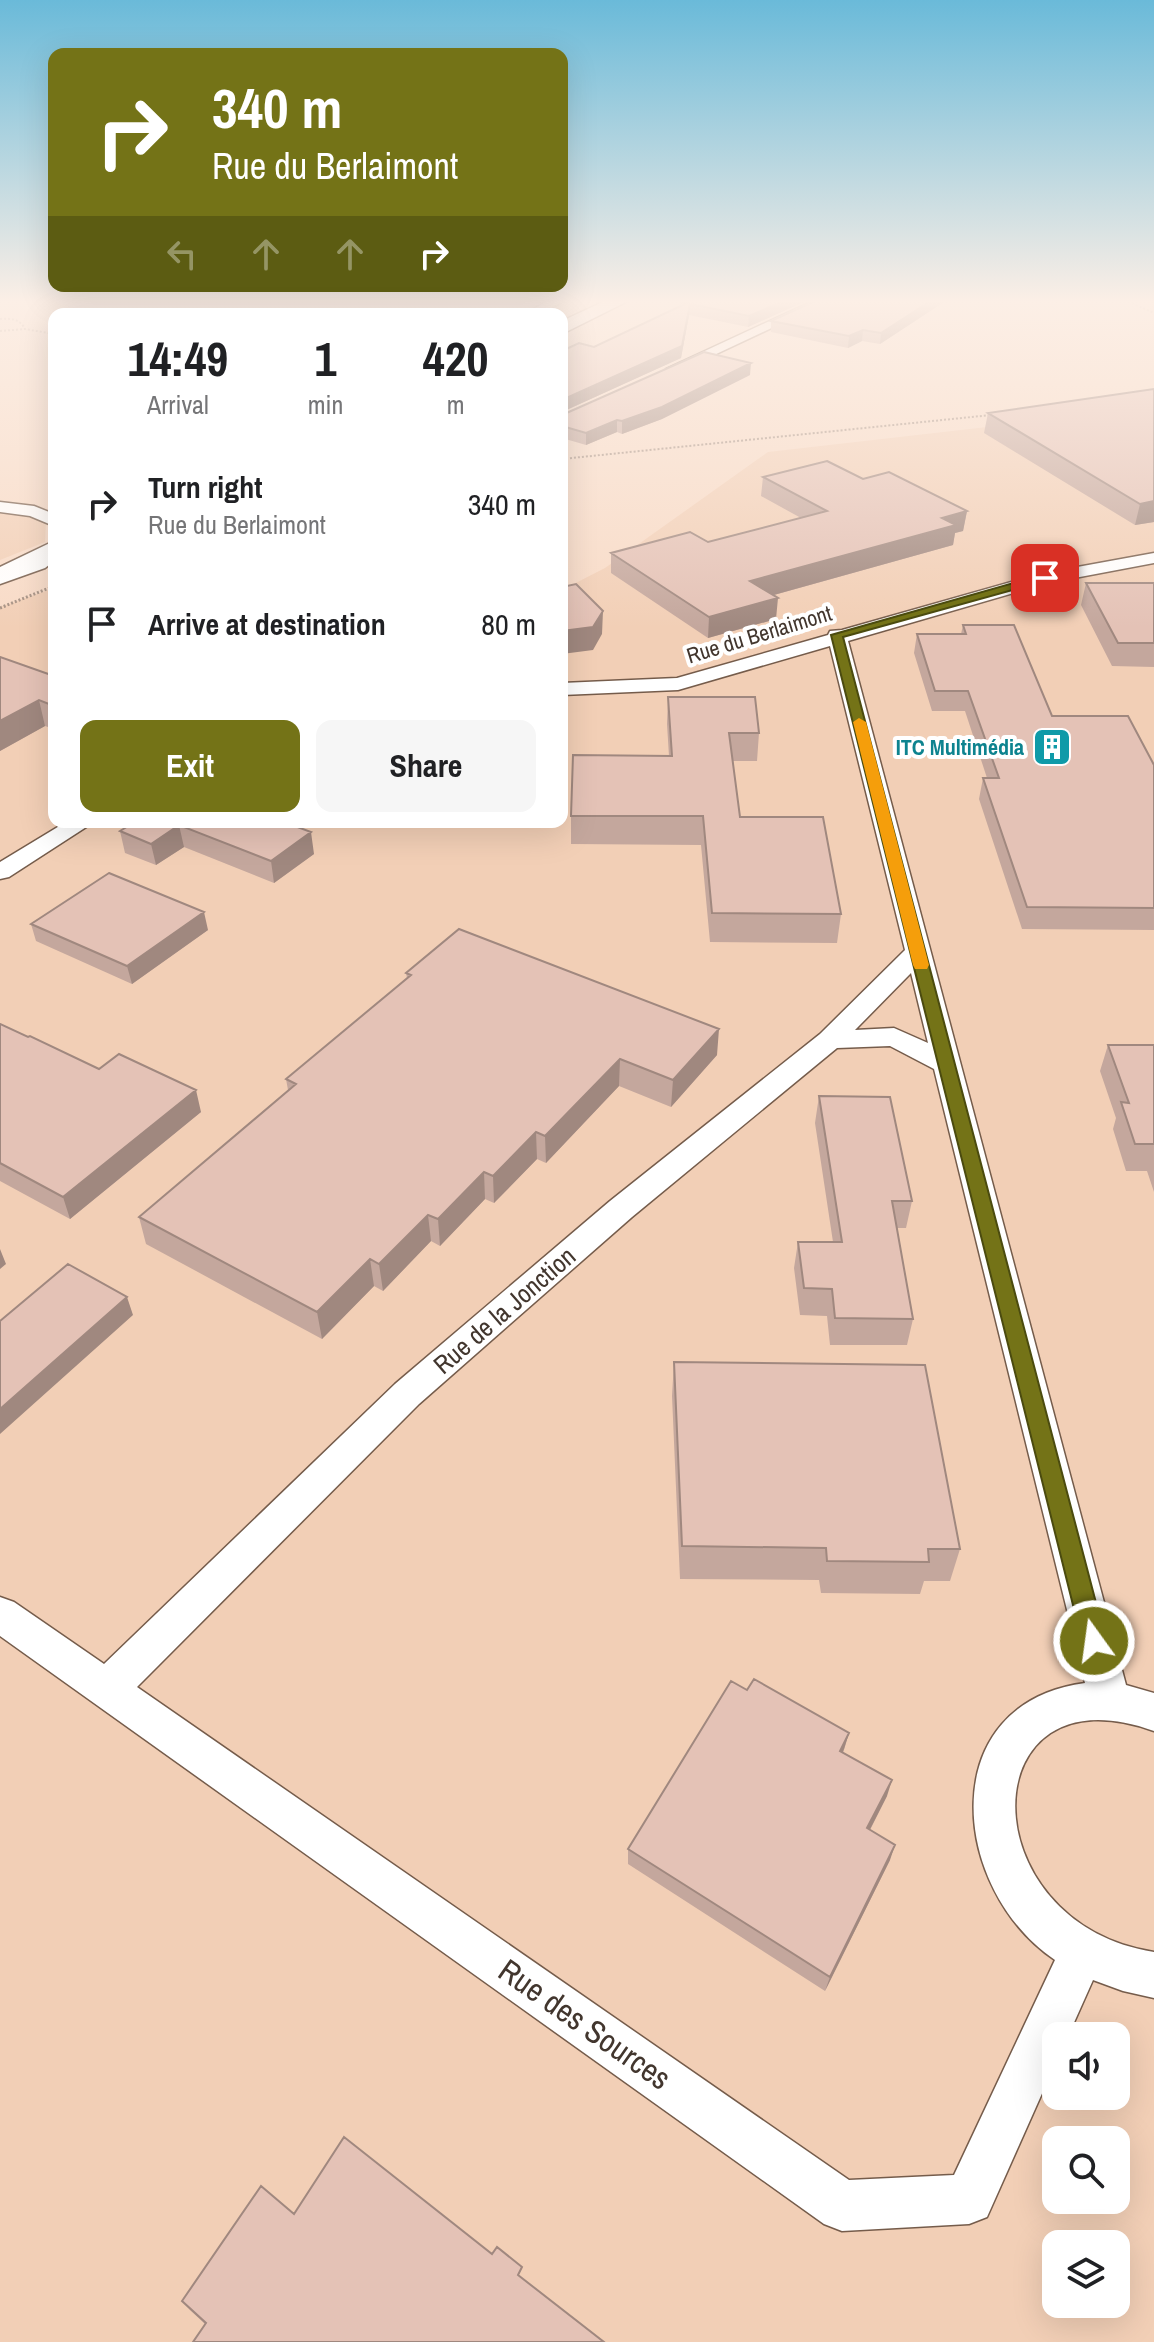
<!DOCTYPE html>
<meta charset="utf-8">
<style>
:root{--surface:#fff;--page:#f6f6f6;--text:#202124;--muted:#757577;--accent:#747317}
body{margin:0;font-family:"Archivo Narrow",sans-serif;background:var(--page);color:var(--text);height:100vh;display:flex;flex-direction:column;font-size:30px;white-space:nowrap}
*{box-sizing:border-box;margin:0}
p{font-size:26px;color:var(--muted)}
.icon{flex:none;width:44px;height:44px;fill:none;stroke:currentColor;stroke-width:2;stroke-linecap:round;stroke-linejoin:round}
.map{position:relative;flex:1;overflow:hidden}
.side{position:absolute;left:48px;top:308px;width:520px;height:520px;display:flex;flex-direction:column;background:var(--surface);border-radius:16px;box-shadow:0 8px 32px #0002}
.side>*{flex:none}
.guide{position:absolute;left:48px;top:48px;width:520px;height:244px;border-radius:16px;box-shadow:0 8px 32px #0002;background:#747317;color:#fff;overflow:hidden}
.tools{position:absolute;left:1042px;top:2022px;display:grid;gap:16px}
.tools a{display:grid;place-items:center;width:88px;height:88px;border-radius:16px;background:var(--surface);box-shadow:0 8px 32px #0002;font-size:40px}
.pin{position:absolute;display:grid;place-items:center;width:68px;height:68px;color:#fff;margin:-34px;border-radius:16px;box-shadow:0 4px 12px #0006}
.me{position:absolute;width:88px;margin:-44px;rotate:346deg;stroke-linejoin:round;filter:drop-shadow(0 0 6px #0008)}
.turn{display:flex;align-items:center;gap:28px;height:168px;padding:0 32px;font-size:36px}
.turn .icon{width:104px;height:104px;stroke-width:2.5}
.turn b{display:block;font-size:56px;line-height:68px}
.lanes{display:flex;align-items:center;height:76px;padding:0 32px;background:#0003;justify-content:center;gap:40px;direction:ltr}
.lanes .off{opacity:.35}
.eta{display:flex;justify-content:space-evenly;align-items:center;height:136px;text-align:center}
.eta b{font-size:48px;font-weight:800;line-height:56px}
.action{display:flex;gap:16px;margin-top:auto;padding:16px 32px}
.action a{flex:1;height:92px;border-radius:16px;background:var(--accent);color:#fff;font-size:32px;font-weight:800;line-height:92px;text-align:center}
.action a+a{background:var(--page);color:var(--text)}
ul{padding:0;list-style:none}
li{display:flex;align-items:center;gap:24px;height:120px;padding:0 32px}
li div{flex:1}
li b{display:block;font-size:30px}
li em{font-style:normal}
.map>svg:first-child{display:block}
</style>
<div class="map">
<svg width="1154" height="2342" viewBox="0 0 1154 2342">
<rect width="100%" height="100%" fill="#f8dbc7"/>
<path fill="#f2cfb6" fill-rule="evenodd" d="M1154,408V2342H0V607L54,588V822H562V590L605,568L768,452ZM1056,2036H1116V2096H1056ZM1056,2140H1116V2200H1056ZM1056,2244H1116V2304H1056Z
M6,512L46,521L45,542L0,560V513Z"/>
<g fill="none" stroke-linecap="round" stroke-linejoin="round">
<g stroke="#755c4b" stroke-width="3">
<path id="street" d="M550,300H566L540,314H524Z
M815,300H831L678,372L666,369Z
M0,502L34,506L54,514V526L30,516L0,512Z
M1154,553V563L1048,583L848,641L1126,1685L1154,1693V1731C971,1664 967,1922 1154,1952V1998L1123,1991L1093,1980L1068,2036H1056V2062L987,2217L969,2224L842,2231L824,2224L0,1636V1597L14,1602L104,1664L395,1384L610,1201L820,1034L905,950L830,646L678,690L562,695V683L677,678L828,635L830,631L842,630L1039,574ZM911,973L928,1043L894,1028L855,1030ZM890,1046L934,1069L1085,1683C933,1703 950,1889 1055,1960L954,2175L849,2180L137,1687L419,1404L632,1217L837,1048Z
M66,822H94L9,877L0,879V862Z"/>
</g>
<g stroke="#755c4b" stroke-width="3">
<path id="highway" d="M607,300H630L562,334V321Z
M54,541V561L45,568L0,584V567Z"/>
</g>
<path stroke="#a48f81" stroke-width="2" stroke-dasharray="2 2" stroke-linecap="butt" d="M1125,300L1154,313
M0,319C11,318 20,319 25,329
M0,331L25,329L54,334
M562,459L991,415"/>
<path stroke="#a48f81" stroke-width="3" stroke-dasharray="2 2" stroke-linecap="butt" d="M0,608L54,586"/>
<use href="#street" fill="#fff" fill-rule="evenodd"/>
<use href="#highway" fill="#fff" fill-rule="evenodd"/>
</g>
<path fill="#c4a79d" d="M686,300H808L748,327L689,315L681,358L562,412V351L594,347L680,307V302Z
M817,300H947L880,344L862,341L848,348L771,332V321Z
M750,375L662,419L622,434L617,432L586,445L562,438V415Z
M1154,389V522L1135,525L984,433L988,413Z
M763,477L863,479L967,511L963,531L955,533L953,545L774,595L776,619L708,638L611,573V553L708,542L801,518L761,496Z
M1086,583H1154V667L1112,666L1081,605Z
M963,625L1052,716L1154,765V930L1022,929L979,799L983,778H987L965,711H932L914,653L917,634H961Z
M0,657L54,676V729L45,726L0,751Z
M668,697L759,733L757,761H733L740,817L841,914L837,943L710,942L701,845L571,844V816L669,756L667,724Z
M135,822H284L314,854L274,883L184,847L156,865L125,853L120,831Z
M31,924L208,930L132,984L36,941Z
M406,973L717,1055L671,1107L619,1086L546,1163L537,1159L494,1203L485,1199L440,1246L431,1241L383,1291L374,1286L322,1339L146,1244L139,1217L288,1090L286,1079L407,978Z
M0,1024L99,1069L201,1112L70,1219L0,1181Z
M1108,1045H1154V1192L1147,1171H1126L1113,1129L1116,1118L1100,1071Z
M819,1096L912,1201L906,1228H896L913,1319L907,1345H830L827,1316L800,1315L794,1268L798,1242H833L815,1123Z
M674,1362L960,1549L950,1581H924L920,1594L821,1593L819,1580L680,1579L672,1396Z
M747,1690L849,1733L843,1753L887,1796L870,1830L890,1860L825,1991L628,1864V1849Z
M492,2254L522,2267L205,2324L190,2310L182,2301Z"/>
<path fill="#a0887f" d="M786,300H808L748,327L749,316Z
M932,300H947L880,344L881,333Z
M690,304L689,315L681,358L562,412V400Z
M863,330L862,341L848,348L849,336Z
M751,363L750,375L662,419L622,434V421Z
M617,420V432L586,445V433Z
M1154,501V522L1135,525L1140,504Z
M967,511L963,531L955,533L953,545L749,602L750,581L942,518Z
M778,598L776,619L708,638L709,617Z
M603,611L602,634L593,650L562,654V631Z
M39,700L45,726L0,751V721Z
M179,825L184,847L156,865L151,844Z
M311,832L314,854L274,883L271,861Z
M204,912L208,930L132,984L127,966Z
M719,1029L717,1055L671,1107L673,1080Z
M620,1059L619,1086L546,1163L545,1136Z
M196,1090L201,1112L70,1219L63,1197Z
M536,1132L537,1159L494,1203L493,1176Z
M484,1172L485,1199L440,1246L438,1219Z
M428,1215L431,1241L383,1291L379,1264Z
M0,1249L6,1264L0,1269Z
M370,1259L374,1286L322,1339L317,1312Z
M127,1297L133,1315L0,1434V1409Z
M849,1733L844,1749L836,1767L840,1751Z
M892,1780L887,1796L863,1843L867,1828Z
M895,1845L890,1860L825,1991L830,1977Z"/>
<path fill="#e4c2b6" stroke="#a0887f" stroke-width="2" d="M686,300H786L749,316L690,304L682,346L562,400V351L579,343L594,347L687,303L680,302Z
M817,300H932L881,333L863,330L849,336L771,321Z
M704,352L751,363L662,407L622,421L617,420L586,433L562,426V415Z
M1154,389V501L1140,504L988,413Z
M827,461L863,479L889,472L967,511L942,518L956,525L750,581L778,598L709,617L611,553L690,532L708,542L827,511L763,477Z
M1086,583H1154V643H1118Z
M576,584L603,611L593,627L562,631V587Z
M963,625H1014L1052,716H1128L1154,765V908L1027,907L983,778H999L968,691H935L917,634H966Z
M0,657L54,676V706L39,700L0,721Z
M668,697H755L759,733H729L740,817H823L841,914L712,913L703,816H571L573,755L672,756Z
M135,822H284L311,832L271,861L179,825L151,844L120,831Z
M109,873L204,912L127,966L31,924Z
M459,929L719,1029L673,1080L620,1059L545,1136L536,1132L493,1176L484,1172L438,1219L428,1215L379,1264L370,1259L317,1312L139,1217L296,1084L286,1079L411,975L406,973Z
M0,1024L28,1037L30,1036L99,1069L119,1054L196,1090L63,1197L0,1163Z
M1108,1045H1154V1144H1135L1121,1102L1129,1103Z
M819,1096L890,1097L912,1201H892L913,1319L835,1318L832,1289L804,1288L798,1242H842Z
M68,1264L127,1297L0,1409V1321Z
M674,1362L925,1365L960,1549H928L929,1562L827,1561L826,1548L682,1546Z
M754,1679L849,1733L840,1751L892,1780L867,1828L895,1845L830,1977L628,1849L731,1681L747,1690Z
M344,2137L492,2254L497,2247L522,2267L518,2275L604,2342H193L206,2323L182,2301L261,2186L294,2214Z"/>
<linearGradient id="sky" x2="0" y2="1"><stop stop-color="#6abad9"/><stop offset="0.48" stop-color="#fcefe6"/><stop offset="1" stop-color="#fcefe6" stop-opacity="0"/></linearGradient>
<rect width="1154" height="628" fill="url(#sky)"/>
<path fill="#747317" stroke="#4b4b0f" stroke-width="2" d="M1045,574L1049,575V580L843,637L1106,1641L1103,1648L1094,1651L1086,1648L1082,1641L831,635Z"/>
<path fill="#f59e0b" d="M859,718L866,722L929,965L927,969H915L913,965L853,722Z"/>
<defs>
<g id="building-square" transform="scale(2)"><rect x="-9" y="-9" width="18" height="18" rx="4" fill="#0f9aa8" stroke="#fff"/><path d="M-4-6H4V6H1V3H-1V6H-4ZM-2.5-4.3h1.7v1.8h-1.7ZM.8-4.3h1.7v1.8H.8ZM-2.5-1h1.7V.8h-1.7ZM.8-1h1.7V.8H.8Z" fill="#fff"/></g>
</defs>
<g fill-rule="evenodd">
<use href="#building-square" x="1052" y="747"/>
</g>
<g text-anchor="middle" dominant-baseline="central" stroke-width="8" stroke-linejoin="round" paint-order="stroke">
<g font-size="22" fill="#42362e" stroke="#fff">
<text transform="translate(759 634) rotate(-17)">Rue du Berlaimont</text>
</g>
<g font-size="22" font-weight="bold" fill="#0d838f" stroke="#fff" text-anchor="end">
<text x="1024" y="747">ITC Multimédia</text>
</g>
<g font-size="26" fill="#42362e" stroke="#fff">
<text transform="translate(504 1310) rotate(-41)">Rue de la Jonction</text>
</g>
<g font-size="32" fill="#42362e" stroke="#fff">
<text transform="translate(585 2024) rotate(35)">Rue des Sources</text>
</g>
</g>
</svg>
<div class="tools">
<a><svg class="icon" aria-label="sound" viewBox="0 0 24 24"><path d="M4 9h4l5-4v14l-5-4H4zM17 9q2 3 0 6"/></svg></a>
<a><svg class="icon" aria-label="search" viewBox="0 0 24 24"><circle cx="10" cy="10" r="6"/><path d="M15 15l6 6"/></svg></a>
<a><svg class="icon" aria-label="layers" viewBox="0 0 24 24"><path d="M12 4l9 5-9 5-9-5zM3 14l9 5 9-5"/></svg></a>
</div>
<div class="pin" style="left:1045px;top:578px;background:#d93025"><svg class="icon" aria-label="arrive" viewBox="0 0 24 24"><path d="M6 21V4h12l-3 4 3 4H6"/></svg></div>
<svg class="me" style="left:1094px;top:1641px" viewBox="-20 -20 40 40"><circle r="17" fill="#747317" stroke="#fff" stroke-width="3"/><path d="M0-11L8 9 0 5-8 9z" fill="#fff"/></svg>
<div class="guide">
<div class="turn"><svg class="icon" aria-label="right" viewBox="0 0 24 24"><path d="M7 20v-9h11M14 6l5 5-5 5"/></svg><div><b>340 m</b>Rue du Berlaimont</div></div>
<div class="lanes"><svg class="icon off" aria-label="left" viewBox="0 0 24 24"><path d="M17 20v-9H6M10 6l-5 5 5 5"/></svg><svg class="icon off" aria-label="ahead" viewBox="0 0 24 24"><path d="M12 20V5M6 11l6-6 6 6"/></svg><svg class="icon off" aria-label="ahead" viewBox="0 0 24 24"><path d="M12 20V5M6 11l6-6 6 6"/></svg><svg class="icon" aria-label="right" viewBox="0 0 24 24"><path d="M7 20v-9h11M14 6l5 5-5 5"/></svg></div>
</div>
<section class="side">
<div class="eta">
<div><b>14:49</b><p>Arrival</p></div>
<div><b>1</b><p>min</p></div>
<div><b>420</b><p>m</p></div>
</div>
<ul>
<li><svg class="icon" aria-label="right" viewBox="0 0 24 24"><path d="M7 20v-9h11M14 6l5 5-5 5"/></svg><div><b>Turn right</b><p>Rue du Berlaimont</p></div><em>340 m</em></li>
<li><svg class="icon" aria-label="arrive" viewBox="0 0 24 24"><path d="M6 21V4h12l-3 4 3 4H6"/></svg><div><b>Arrive at destination</b></div><em>80 m</em></li>
</ul>
<div class="action"><a>Exit</a><a>Share</a></div>
</section>
</div>
